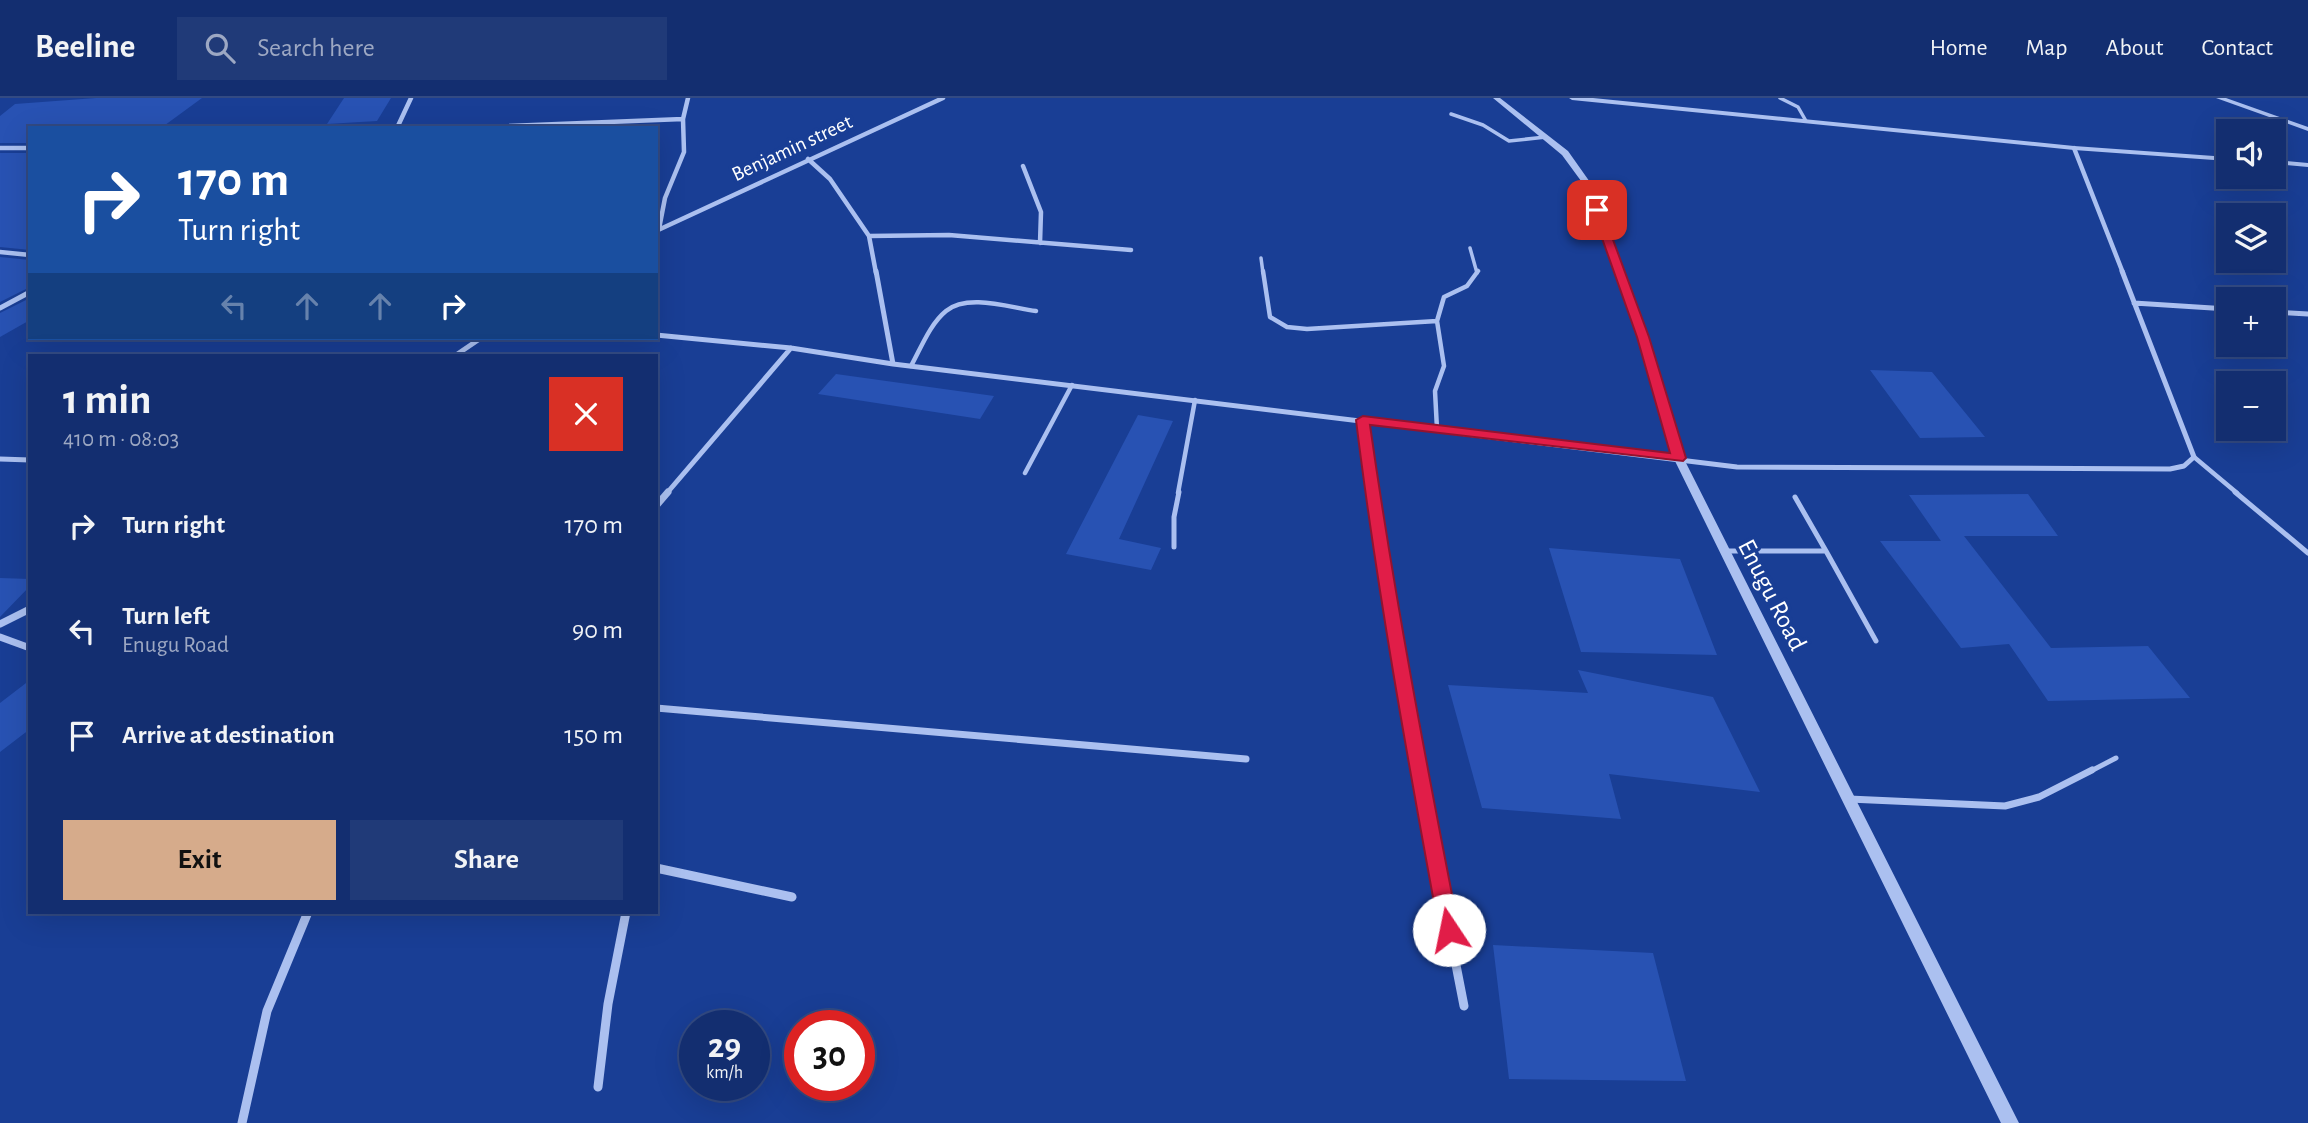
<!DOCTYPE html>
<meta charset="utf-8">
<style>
:root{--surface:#132e70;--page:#203a78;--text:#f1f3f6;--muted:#9da8c3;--line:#324a83;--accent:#d6ab8b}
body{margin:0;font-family:"Alegreya Sans",sans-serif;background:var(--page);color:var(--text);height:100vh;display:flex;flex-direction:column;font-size:26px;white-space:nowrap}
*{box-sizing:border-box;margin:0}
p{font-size:23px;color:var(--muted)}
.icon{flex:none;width:38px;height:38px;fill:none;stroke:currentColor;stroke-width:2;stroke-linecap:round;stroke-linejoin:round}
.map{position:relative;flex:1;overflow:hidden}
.details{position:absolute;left:28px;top:256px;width:630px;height:560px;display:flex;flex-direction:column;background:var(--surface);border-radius:0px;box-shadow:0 7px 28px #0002,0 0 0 2px var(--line)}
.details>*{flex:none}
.top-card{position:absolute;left:28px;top:28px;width:630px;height:214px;border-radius:0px;box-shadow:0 7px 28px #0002,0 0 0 2px var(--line);background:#1a4fa0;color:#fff;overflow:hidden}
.buttons{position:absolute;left:2216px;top:21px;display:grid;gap:14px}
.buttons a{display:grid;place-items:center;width:70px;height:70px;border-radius:0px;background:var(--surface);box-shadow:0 7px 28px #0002,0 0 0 2px var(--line);font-size:35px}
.speed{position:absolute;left:679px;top:912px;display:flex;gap:14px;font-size:35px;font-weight:700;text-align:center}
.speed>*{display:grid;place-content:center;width:91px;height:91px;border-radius:50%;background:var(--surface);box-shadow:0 7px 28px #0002,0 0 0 2px var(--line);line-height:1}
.speed small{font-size:18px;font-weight:400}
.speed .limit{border:10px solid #d22;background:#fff;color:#111}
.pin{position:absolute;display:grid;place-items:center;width:60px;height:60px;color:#fff;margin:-30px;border-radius:14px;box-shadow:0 4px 10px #0006}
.me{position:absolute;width:77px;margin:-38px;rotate:349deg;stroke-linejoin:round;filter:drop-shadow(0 0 5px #0008)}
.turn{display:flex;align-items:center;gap:24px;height:147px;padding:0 35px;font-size:32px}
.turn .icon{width:91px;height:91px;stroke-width:2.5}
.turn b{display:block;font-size:49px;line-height:60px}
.lanes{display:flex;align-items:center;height:66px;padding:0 35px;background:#0003;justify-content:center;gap:35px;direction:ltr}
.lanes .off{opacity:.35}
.round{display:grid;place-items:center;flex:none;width:74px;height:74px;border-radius:0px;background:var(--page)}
.headline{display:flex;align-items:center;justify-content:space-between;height:119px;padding:0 35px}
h1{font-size:42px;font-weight:700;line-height:52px}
.primary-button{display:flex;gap:14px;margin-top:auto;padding:14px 35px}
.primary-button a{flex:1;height:80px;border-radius:0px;background:var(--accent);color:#111;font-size:28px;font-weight:700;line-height:80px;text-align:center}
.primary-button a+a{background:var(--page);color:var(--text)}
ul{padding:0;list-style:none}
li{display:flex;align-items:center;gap:21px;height:105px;padding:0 35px}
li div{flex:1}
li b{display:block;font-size:26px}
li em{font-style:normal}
header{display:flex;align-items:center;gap:42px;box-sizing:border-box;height:98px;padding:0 35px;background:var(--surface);border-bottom:2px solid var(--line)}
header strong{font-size:33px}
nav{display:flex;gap:38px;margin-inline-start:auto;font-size:24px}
.search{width:490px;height:63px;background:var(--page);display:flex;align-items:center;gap:18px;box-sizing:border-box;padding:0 24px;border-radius:0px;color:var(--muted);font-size:26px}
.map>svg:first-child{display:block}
</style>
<header>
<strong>Beeline</strong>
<div class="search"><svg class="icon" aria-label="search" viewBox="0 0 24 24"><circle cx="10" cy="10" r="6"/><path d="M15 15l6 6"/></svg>Search here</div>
<nav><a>Home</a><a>Map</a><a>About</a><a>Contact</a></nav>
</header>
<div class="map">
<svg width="2308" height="1025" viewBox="0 0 2308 1025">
<rect width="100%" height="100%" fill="#193e95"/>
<path fill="#2852b3" d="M96,0H202L161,30H30V45H0V18L15,6Z
M344,0H391L377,23L327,26Z
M0,55H30V152L0,149Z
M0,159L30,162V189L0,204Z
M30,200V222L0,239V215Z
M1870,272L1932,274L1985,339L1920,340Z
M836,276L994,298L980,321L818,296Z
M1138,317L1173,323L1119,441L1161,450L1151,472L1066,456Z
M2028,396L2058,438H1964L2051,550L2148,548L2190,600L2048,603L2009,546L1961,550L1880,443H1941L1909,397Z
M1549,450L1680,461L1717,557L1581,554Z
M0,480L30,481V488L0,519Z
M1578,572L1713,599L1760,694L1609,676L1621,721L1482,710L1448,587L1588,595Z
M30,582V631L0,654V605Z
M1493,847L1653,855L1686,983L1509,981Z"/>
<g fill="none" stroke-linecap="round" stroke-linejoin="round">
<path stroke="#abc0f0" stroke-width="3.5" d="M1780,0L1798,9L1806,23
M1451,16L1483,27L1509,43L1546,39
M1470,150L1477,175
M1261,160L1263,175"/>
<path stroke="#abc0f0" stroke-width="4.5" d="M1263,173L1270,219L1287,229L1307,231L1437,223
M911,268C921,250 930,226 946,213C968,195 1011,210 1036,213
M1437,331L1435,293L1444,268L1437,223L1444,199L1467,188L1478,173
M2194,359L2237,395
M1025,375L1072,287
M1178,395L1195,302"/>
<path stroke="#abc0f0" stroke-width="5" d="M2235,394L2308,455
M1174,449V419L1179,394
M1725,453H1826L1795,399
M1826,453L1876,543
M2089,674L2116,660"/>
<path stroke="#abc0f0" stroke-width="7" d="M1849,701L2005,708L2039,699L2092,672"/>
<path stroke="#abc0f0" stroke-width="4.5" d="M397,30L411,0
M460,30L683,21
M0,50H30
M2074,50L2123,175
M808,61L830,81L869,138L876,175
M1023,68L1041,114L1040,145
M659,131L665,100L684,54L683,21L688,0
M656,133L943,0
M869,138L949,137L1131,152
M0,154L30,157"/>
<path stroke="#abc0f0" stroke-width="5" d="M876,173L893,266
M2134,205L2228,211
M0,210L30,194
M2273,214L2308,216
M656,237L791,250L893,266L1737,369L2170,371L2184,368L2194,359L2122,173
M456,257L481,240
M1363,322L1372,395
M0,361L30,362
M667,395L791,250"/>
<path stroke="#abc0f0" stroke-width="7" d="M1372,394L1418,674
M656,408L668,394
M0,526L30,511
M0,539L30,550
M656,610L1246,661"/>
<path stroke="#abc0f0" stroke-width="9" d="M1418,672L1464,908
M656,770L792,799
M598,989L608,906L626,814
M242,1025L267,913L308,814"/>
<path fill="#abc0f0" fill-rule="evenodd" d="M1493,0H1500L1568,53L1592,87L1648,239L1684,361L2019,1025H2001L1674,361L1638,239L1584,87L1562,57Z
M1569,0H1593L2074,48L2228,59V63L2074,52L1572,2Z
M2216,0H2226L2308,29V33Z
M2273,62L2308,65V69L2273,66Z"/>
</g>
<path fill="#e11d48" stroke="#92132f" stroke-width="2" d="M1597,109L1602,112L1649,239L1686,360L1683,363L1370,327C1394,496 1426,664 1459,832L1457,839L1449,841L1442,839L1439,832C1408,663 1377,493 1356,322L1363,318L1670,355L1637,239L1592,112Z"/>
<g text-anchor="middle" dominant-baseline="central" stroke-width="7" stroke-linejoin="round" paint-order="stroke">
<g font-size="21" fill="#fff" stroke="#193e95">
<text transform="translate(792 50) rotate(-25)">Benjamin street</text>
</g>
<g font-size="26" fill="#fff" stroke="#193e95">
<text transform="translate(1772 497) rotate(63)">Enugu Road</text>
</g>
</g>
</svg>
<div class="buttons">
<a><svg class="icon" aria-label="sound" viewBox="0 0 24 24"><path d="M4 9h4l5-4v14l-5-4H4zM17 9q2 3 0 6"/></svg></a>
<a><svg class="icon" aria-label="layers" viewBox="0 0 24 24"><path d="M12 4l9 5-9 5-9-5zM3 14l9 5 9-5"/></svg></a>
<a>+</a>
<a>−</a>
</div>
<div class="speed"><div>29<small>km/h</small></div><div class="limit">30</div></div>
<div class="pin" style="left:1597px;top:112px;background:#d93025"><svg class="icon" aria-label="arrive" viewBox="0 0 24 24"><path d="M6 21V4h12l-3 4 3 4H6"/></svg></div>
<svg class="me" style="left:1449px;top:832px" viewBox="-20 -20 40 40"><circle r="19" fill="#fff"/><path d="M0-13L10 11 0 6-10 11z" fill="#e11d48"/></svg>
<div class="top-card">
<div class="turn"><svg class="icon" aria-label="right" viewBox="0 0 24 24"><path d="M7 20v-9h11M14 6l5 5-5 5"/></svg><div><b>170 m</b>Turn right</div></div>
<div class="lanes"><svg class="icon off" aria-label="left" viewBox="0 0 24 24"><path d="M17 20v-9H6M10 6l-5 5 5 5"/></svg><svg class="icon off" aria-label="ahead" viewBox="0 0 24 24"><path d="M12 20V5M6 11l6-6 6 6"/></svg><svg class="icon off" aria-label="ahead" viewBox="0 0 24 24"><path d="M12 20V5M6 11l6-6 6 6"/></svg><svg class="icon" aria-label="right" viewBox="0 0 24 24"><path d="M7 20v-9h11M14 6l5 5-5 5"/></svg></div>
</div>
<section class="details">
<div class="headline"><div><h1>1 min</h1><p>410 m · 08:03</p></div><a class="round" style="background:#d93025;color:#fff"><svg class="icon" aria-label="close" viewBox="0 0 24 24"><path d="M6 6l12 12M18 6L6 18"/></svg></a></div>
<ul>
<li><svg class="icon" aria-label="right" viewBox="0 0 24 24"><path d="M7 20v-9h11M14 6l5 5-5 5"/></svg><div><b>Turn right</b></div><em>170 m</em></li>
<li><svg class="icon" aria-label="left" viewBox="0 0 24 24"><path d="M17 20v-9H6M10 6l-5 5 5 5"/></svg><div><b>Turn left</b><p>Enugu Road</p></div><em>90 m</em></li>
<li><svg class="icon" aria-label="arrive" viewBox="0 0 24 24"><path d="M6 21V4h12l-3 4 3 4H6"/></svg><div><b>Arrive at destination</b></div><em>150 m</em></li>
</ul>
<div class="primary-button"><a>Exit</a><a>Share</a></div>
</section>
</div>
